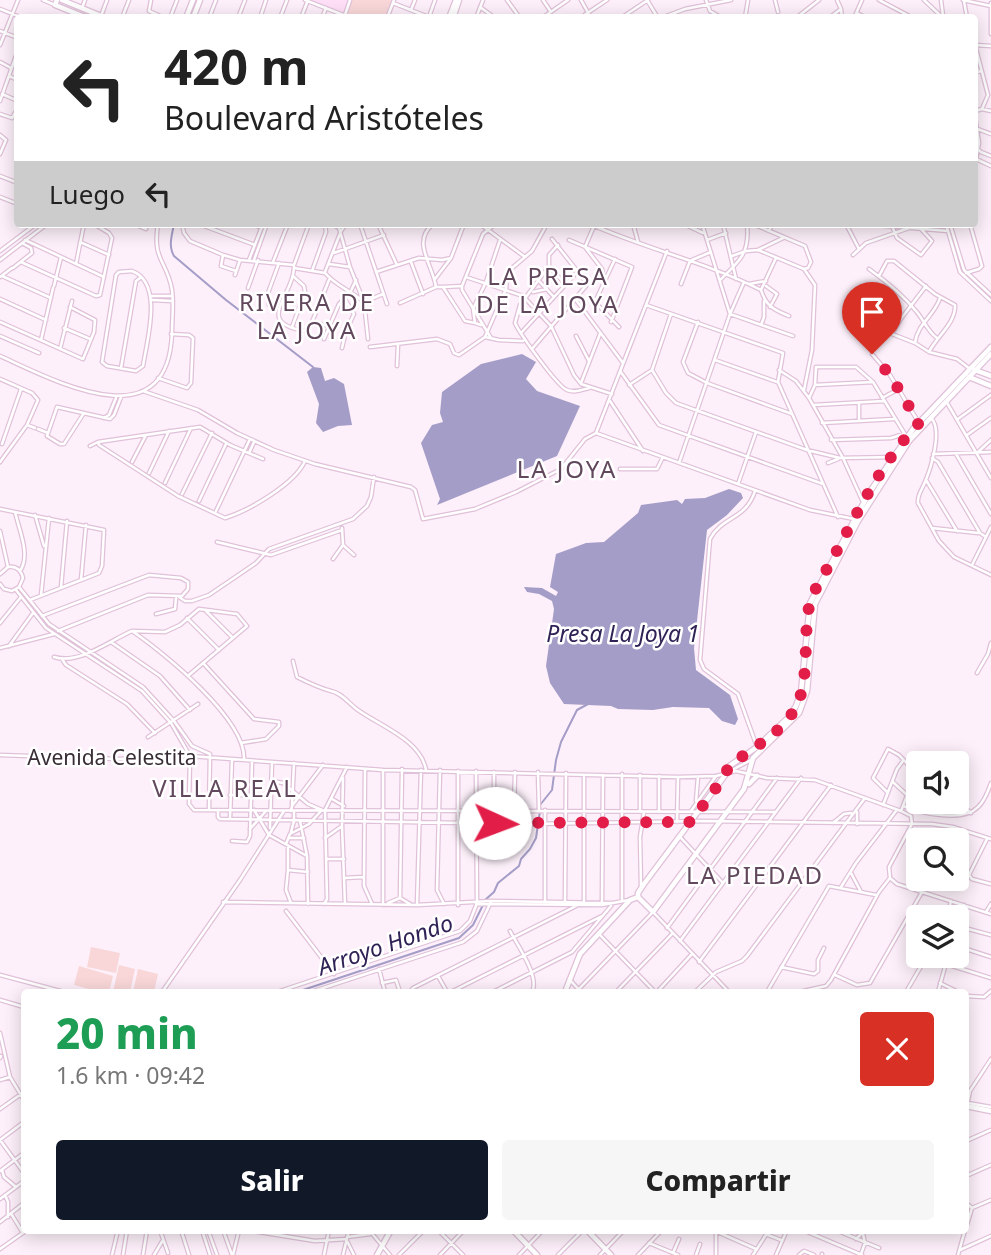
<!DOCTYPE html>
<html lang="es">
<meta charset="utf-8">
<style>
:root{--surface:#fff;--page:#f6f6f6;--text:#222;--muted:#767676;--accent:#111827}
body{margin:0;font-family:"Noto Sans",sans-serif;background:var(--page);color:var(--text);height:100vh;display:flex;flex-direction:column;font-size:26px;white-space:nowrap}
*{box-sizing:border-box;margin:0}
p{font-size:23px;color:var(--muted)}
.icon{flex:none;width:38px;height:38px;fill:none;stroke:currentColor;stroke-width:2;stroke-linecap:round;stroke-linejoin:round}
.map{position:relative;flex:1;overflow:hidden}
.panel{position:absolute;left:21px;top:989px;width:948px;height:245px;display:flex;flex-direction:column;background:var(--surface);border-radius:7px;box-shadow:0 4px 18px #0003}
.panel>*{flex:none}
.hud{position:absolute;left:14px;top:14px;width:964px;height:214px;border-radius:7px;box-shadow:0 4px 18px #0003;background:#fff;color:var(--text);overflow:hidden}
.controls{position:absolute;left:906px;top:751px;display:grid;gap:14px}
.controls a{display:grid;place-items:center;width:63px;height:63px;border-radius:7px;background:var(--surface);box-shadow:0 4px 18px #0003;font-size:35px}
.pin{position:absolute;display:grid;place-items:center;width:60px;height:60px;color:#fff;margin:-72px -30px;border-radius:50% 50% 50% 0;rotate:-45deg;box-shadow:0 0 7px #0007}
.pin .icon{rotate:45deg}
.me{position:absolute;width:77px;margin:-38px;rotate:92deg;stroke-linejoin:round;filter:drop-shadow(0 0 5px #0008)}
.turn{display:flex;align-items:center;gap:24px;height:147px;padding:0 35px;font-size:32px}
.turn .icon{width:91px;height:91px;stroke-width:2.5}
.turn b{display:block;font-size:49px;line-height:60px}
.then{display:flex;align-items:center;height:66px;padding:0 35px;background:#0003;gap:14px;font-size:26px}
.round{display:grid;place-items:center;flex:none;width:74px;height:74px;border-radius:7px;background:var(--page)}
.summary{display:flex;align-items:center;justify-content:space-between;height:119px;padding:0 35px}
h1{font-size:42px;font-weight:800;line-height:52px;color:#1e9e55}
.primary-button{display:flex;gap:14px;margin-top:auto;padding:14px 35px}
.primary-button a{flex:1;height:80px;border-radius:7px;background:var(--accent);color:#fff;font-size:28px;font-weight:800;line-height:80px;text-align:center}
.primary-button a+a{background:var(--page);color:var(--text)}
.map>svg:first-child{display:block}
</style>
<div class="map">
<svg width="991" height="1255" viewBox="0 0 991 1255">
<rect width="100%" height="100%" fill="#fdf0fa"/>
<path fill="#ffdff7" d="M308,0H350L345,15Z"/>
<path fill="#f9d7d8" d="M350,0H394L388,17H352L345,15Z
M91,947L120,953L116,973L87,967Z
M119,965L135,969L130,992H113Z
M79,966L113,976L109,992H100L74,985Z
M138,969L158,974L154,992H133Z"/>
<path fill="#a49dc7" d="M522,354L536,362L526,379L537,391L580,406L557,456L437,505L440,499L421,443L432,425L443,422L440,413L442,392L481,364Z
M313,367L321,368L325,381L334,378L344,384L352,425L338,426L323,432L316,423L319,404L307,372Z
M729,489L741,493L743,498L727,515L707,530L694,648L696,670L730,695L738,719L735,725L722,721L709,708L673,707L653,710L618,709L611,706L564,704L550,683L546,666L554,609L552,601L539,594L527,592L524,587L542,588L556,596L558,592L550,587L556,554L586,543L604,542L638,513L641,505L677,500L682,504L685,499L705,498Z"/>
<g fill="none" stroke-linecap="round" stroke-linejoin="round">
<path stroke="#a49dc7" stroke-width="2" d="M174,224C172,235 168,246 174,256L226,300L313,367
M540,805L552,790L556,760L561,742L577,710L588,704
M485,900L494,892L498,883L519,866L521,859L530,849L536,838L540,811
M297,992L459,938L473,925L483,905"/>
<g stroke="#e0c1d9" stroke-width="5">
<path id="street" d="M43,0L55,5
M151,0L149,11L164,18
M305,0L351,18
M507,0L520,18
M543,0L551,12
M581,0L591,18
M647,0L658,18
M706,0L710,11L722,18
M775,0L778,12
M837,0L841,9L842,18
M879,0L913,18
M924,0L943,18
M941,0L943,16
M963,0L991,6
M964,1L967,18
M393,3L431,18
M991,3V34
M480,7L495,18
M82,8L85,0
M0,9L23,18
M411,10L415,0
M857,13L866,18
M101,16L107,0
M429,17L435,0
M122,18L129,0
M170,18L177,0
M209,18L216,0
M238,18L245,0
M260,18L266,0
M280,18L287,0
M301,18L308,0
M322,18L326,8
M344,18L350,0
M387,18L394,0
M476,18L483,0
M542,18L568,0
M580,18L607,0
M621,18L648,0
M661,18L685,9L731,0
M745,18L748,0
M796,18L819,0
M829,18L841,9
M854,18L862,0
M0,31L18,38
M0,45L18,0
M975,45L988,95L982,109
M975,45L991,46
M0,62L11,68
M975,73L981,71
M9,76L18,80
M2,94L18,101
M0,101L17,53
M975,111L982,109L991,111
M0,114L12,118L18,108
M975,117L979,143L976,159
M975,128L991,134
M0,135L6,140L0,154
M975,147L981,152L991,156
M976,159L991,166
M0,176L18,183
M0,197L18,204
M134,224L146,229
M182,224L184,233L190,241L223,255L240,260L294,265V268L325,273C335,285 351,291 364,302
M199,224L255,245
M253,224L262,228
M332,224L339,228
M338,224L350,267L364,302L368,339
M360,224L387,304
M378,224L397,265
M433,224C411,242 433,265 436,287H443L465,321L475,323
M480,224L525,257
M590,224C646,249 706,262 761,290C766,306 774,310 789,316
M598,224L594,226L585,247L602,269L604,282
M602,224H613
M633,224L638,242
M684,224L703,233
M702,224L730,314L793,336
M723,224L736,279
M753,224L805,246L811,262L808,268L804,269
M846,224L859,249
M864,224L948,231
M946,224L960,272L991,301
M950,224L964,270L991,295
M892,226L897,238L921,255L932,241L921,229
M769,231L772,224
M25,240L104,277
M569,240L632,267L611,322
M707,240L726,233
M80,242L109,255
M558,245L549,255V266L520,305L515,323C520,334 557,386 567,390C574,393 581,390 589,388
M758,250L783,238
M0,251L36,224
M334,253L384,235
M223,255L221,266L236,271
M853,255L866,243L909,228
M732,256L746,251L758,250L804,269L815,285L812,350L804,390
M615,259L595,302L619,327
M0,260L47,224
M249,260L263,224
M254,260L267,224
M692,260L711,252
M21,262L96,296L100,295L112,238L109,233L94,224
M273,262L288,224
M411,262L423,294
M76,264L84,224
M329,264L350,267
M294,265L309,224
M549,266L565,284
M13,268L32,253L31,248L22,243
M294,268C293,297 253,323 306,331L312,322L329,280
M869,269C887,282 902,294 916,311C924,320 927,331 937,338
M132,271C164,283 147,340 143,366L136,371L107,366L102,362L116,275L119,272Z
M312,271L326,232L325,224
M325,272L341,231L346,224
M376,272L419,258L442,260L451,258
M966,273L979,269L982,266L970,224
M235,275L240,260
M2,276L51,298
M879,276L887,261H894L935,294L955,305C956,323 937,336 929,352
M0,277L12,268
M466,277L523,296L551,326L574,375L581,384L612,394
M435,279L451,258L464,224
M538,280L554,297
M720,280C740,261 750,253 747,224
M681,284L690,261
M749,284L766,281
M54,286L61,257
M766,286L777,294L770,307
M926,286L900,320L892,334L915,343L929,352L957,359L970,369
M443,287L462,286
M248,288L258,260
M761,290L776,258
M533,292L547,289
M151,296H172
M0,299L46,320
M152,300L172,301
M576,300L623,363
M364,302L383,294
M400,303L436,287
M646,305L783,353L778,382L838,517
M277,308L269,305L268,293L279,263
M0,322L83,359L94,332L95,320L70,307
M312,322L329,326
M698,322L683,362L688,373L707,383L792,414
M481,325L475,323L473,309L486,282L500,240
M761,325L764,317V301
M292,327L305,292L304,286L293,276
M64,328L90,339
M521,333L578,271
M0,336L39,353
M576,336L589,361
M485,337L499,340L523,341
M491,338L462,290V286L483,234L495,224
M324,339L339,304L351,291L356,280
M41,340L53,288
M915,343C917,324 935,315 940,298
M370,347L437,339L450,344L454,353L459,355L485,337L506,289L507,278L511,269L532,251L547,224
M342,348L346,331L354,314L344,298
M60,349L72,301
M532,349L586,286V282L552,239
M872,354L890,375L919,423
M0,356C55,381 168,442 172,333C172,319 174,304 172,290C167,260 152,261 158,224
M715,360L777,382
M397,366L398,345
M121,368L136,281L140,278
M652,370L666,393L676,403L807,450L840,458L895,457
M652,370L671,314
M779,370L796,381L809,398
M620,371L659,425L823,484
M158,378L187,388L191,383L193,338L189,335L171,334
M0,379L32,393L38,400L27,425L0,462
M581,383L600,334
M629,385L652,370
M815,385L873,382
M143,391L198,410L237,433L274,450L315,464L411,487L415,490L423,519L475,509L516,492L561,469L585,439L596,433
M882,398L899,389
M610,401L643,451
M946,401L991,478
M859,403V421
M814,405L884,401
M84,413L64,444H60L47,436L57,407L110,419L114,415L121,397
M104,418L109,415L116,398
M931,418C943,429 931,468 925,482C922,490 917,495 918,503L939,541L954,557L991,575
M958,419L991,395
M822,423L894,419
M27,425L35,428
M38,429L48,433
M596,433L810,510L854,519
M596,433L667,251
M967,435L991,418
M831,440L891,438L904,434
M98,442L99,445L178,496L225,518C248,511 295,484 305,461
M2,444L21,389
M90,446L98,442L200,427L230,445L263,459
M249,453L254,442
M977,453L991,440
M933,454L991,452
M956,454L991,514
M932,458L938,462L980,533L986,537
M132,462L146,435
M679,463L730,314L744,282
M828,463L838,459
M620,469H657L663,457
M149,473L169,431
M926,480L957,531
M165,483L191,428
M738,484L756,432
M755,491C746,520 722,516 710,539L700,660L704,669L738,694L757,747
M182,494L212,433
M199,501L226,444
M863,502L843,458L809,398L815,385L816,367H856L873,382L906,436
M0,509L104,530L102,566L99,573L30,600
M216,511L250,439
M15,512C19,530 31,555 20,571
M35,515L44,546
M342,528L343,545L354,555
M932,528L978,533
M0,531L8,567
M217,542L271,555L342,530
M333,559L343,545
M972,565L991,527
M0,574L8,567C16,566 21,570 23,578L19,587L12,591L4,589L0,584
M81,580L86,525
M19,587L49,624L143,687L174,721L192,746L210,754L209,810
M61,587L67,521
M16,590L46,628L142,691L171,723L190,756L189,804L194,810L776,812
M41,595L49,518
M179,597L185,601H192L209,595L256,563L269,549L353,519L367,506L371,497L374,477
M206,611L233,638
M156,614L175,609L176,598
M42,616L149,575L181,578L188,582V589L182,596L148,595L58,631
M187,618L219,650
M0,623L21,597
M132,631L165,632L180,625L199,609L237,614L247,626L189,675
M111,642L160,676L190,710
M9,646L33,613
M0,648L54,634
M54,657C79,665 109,641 132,631C163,652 247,720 244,760
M62,659L66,665L127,704L155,733
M293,661L297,677C309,683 319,688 331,691C342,693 349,704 358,710C380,726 421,740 426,770
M204,664L254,719L279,722V726L266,739L241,743
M977,673L988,654L991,643
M148,737L198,704
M0,755L118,759L190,756L383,770L678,777L716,776L736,771L767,778L815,780L901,811L911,816L912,824
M402,769L400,898L410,904
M365,770L364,877V886L372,904
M440,770L437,890L444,904
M732,770L751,760
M538,772L539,811
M343,778L342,826L345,904
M272,781L283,783L308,804L322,810L309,824L290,834L286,844
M893,782L907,795
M888,793L873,778L888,749L899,755L916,773L901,811
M230,795H250
M332,799L344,806
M696,801L698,777
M957,801L971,813
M292,805L294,763
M883,805L897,769L903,761
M903,806C921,813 963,823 978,807C985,801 988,791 991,783
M218,810V817L220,819L533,824L702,821L932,824L953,827L991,839
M254,810L269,835L307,856
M291,811L292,806L323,765
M494,811V772
M514,811L515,772
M659,811V776
M691,811L716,776
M920,811L925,802
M640,812V775
M857,812V824
M230,819L232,759
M300,821L307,856L308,904
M677,822L678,777
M833,823L844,814L851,813
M270,828L272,762
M250,829L266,811
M291,832L294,821V811
M680,837L723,883
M290,838H304
M325,838L342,826
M987,839L969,875L972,879L991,884
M946,840L953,827
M232,841L247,842L250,836L252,761
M288,848V870L308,872
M326,859H344
M288,870L286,890L291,903
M851,873L861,892
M345,878L363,877
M890,878L897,884L991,914
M641,886L640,837L644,812
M841,887L856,863L896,811
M918,891L925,878
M622,900V774
M545,901V810
M565,901L566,773
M584,901V775
M602,901L603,775
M223,902L417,905L491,901L613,903
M388,903L400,898
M324,904L327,899L325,810L347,767
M476,904L602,905L629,900
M383,905V770
M417,905L421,770
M458,905V771
M286,911L334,974
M986,912L991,904
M947,917L951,901
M958,925L964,905
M957,926L991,935
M667,928L777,778
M510,931C518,946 540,977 532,992
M600,935L655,992
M680,941L801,778
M957,946L991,957
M699,962L831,785
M946,964L991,978
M781,967L814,974L818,971V960L824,948
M379,969L385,992
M0,975L64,992
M835,975L857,985L870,983L922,892
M438,976L447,992
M569,979L581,992
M382,983L396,980L400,992
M940,983L958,992
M162,992L240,880L284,811
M277,992L460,931L470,921L477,903L476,771
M311,992L463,942L477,931L491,902
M410,992L413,988L578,905
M451,992L602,916
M493,992L572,952L611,906
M576,992L653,912L729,992
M616,992L673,933
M657,992L692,954
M695,992L716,972L742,961L747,956L865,798
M767,992L829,886L876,895
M799,992L826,986L831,980L879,892L890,878L889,867L912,824
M906,992L927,956
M938,992L948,956
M966,996L984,997L991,991
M0,1000L24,1007
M0,1033L10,1077L24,1100
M0,1058L1,1056
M0,1080L10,1077
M968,1103L991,1107
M967,1105L970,1091L991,1059
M0,1109L24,1092
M0,1140L24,1173
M0,1140L24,1122
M966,1141L991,1130
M2,1170L4,1177L16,1187
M0,1171L24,1153
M966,1176L991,1165
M5,1195L8,1202V1217
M0,1199L24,1181
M966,1203L972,1208
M972,1208L991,1200
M12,1215L23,1233
M0,1222L24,1203
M966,1228L972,1208
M160,1230L168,1253
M181,1230L189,1255
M202,1230L210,1255
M208,1230L217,1255
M223,1230L232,1255
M247,1230L315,1241L347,1239
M369,1230L390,1255
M438,1230L463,1255
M713,1230L756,1249
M803,1230L862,1255
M836,1230L879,1248
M716,1232V1255
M768,1235L781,1240
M347,1237L370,1234
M856,1239L865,1230
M347,1241L354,1255
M649,1243L678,1255
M0,1249L27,1230
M960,1250L991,1236
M673,1253L679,1239
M861,1254L865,1243L863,1234
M112,1255L118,1230
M123,1255L127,1230
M143,1255L147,1230
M154,1255L163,1240
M233,1255L239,1230
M324,1255L329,1230
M343,1255L349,1230
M399,1255L424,1230
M440,1255L464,1230
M519,1255L543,1230
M558,1255L583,1230
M600,1255L624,1230
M638,1255L662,1230
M696,1255L700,1244
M753,1255L769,1230
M776,1255L787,1230
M799,1255L804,1251L814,1255
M822,1255V1254
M958,1255L965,1230"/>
</g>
<g stroke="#e0c1d9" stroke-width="7">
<path id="secondary" d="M57,0L55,5L87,18
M62,0L106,18
M186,18L193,0
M193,18L200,0
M449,18L456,0
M453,18L459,0
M975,370L991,376
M969,377L991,386
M749,784L757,776
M638,897L653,912L744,789L753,758L799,713L807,691L815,604L858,521L909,441L991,354
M565,992L580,954L630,900L638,897V893L644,884L726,774L728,767L757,747L789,717L796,706L801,692L810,603L869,493L913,429L991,347
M966,1106L991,1111
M513,1230L537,1255
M587,1230L611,1255
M377,1255L391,1230"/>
</g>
<use href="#street" stroke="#fff" stroke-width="2.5"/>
<use href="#secondary" stroke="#fff" stroke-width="4.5"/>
</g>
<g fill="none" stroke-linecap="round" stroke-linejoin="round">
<path stroke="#e11d48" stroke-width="12" stroke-dasharray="0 21.6" d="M495,823L691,822L726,774L728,767C750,749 782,734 796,707C810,680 803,637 809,607C813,589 825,574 833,558C858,512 882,461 919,423L890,375L872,354"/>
</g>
<g text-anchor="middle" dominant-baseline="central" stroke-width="5" stroke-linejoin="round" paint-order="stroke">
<g font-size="21" fill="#382c35" stroke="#fff">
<text x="112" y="757">Avenida Celestita</text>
</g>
<g font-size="23" font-style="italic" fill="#302256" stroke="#fff">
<text x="623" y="633">Presa La Joya 1</text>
<text transform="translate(385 944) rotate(-19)">Arroyo Hondo</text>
</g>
<g font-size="24" letter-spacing="2" fill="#62485d" stroke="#fff">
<text x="548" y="275">LA PRESA<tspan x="548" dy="28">DE LA JOYA</tspan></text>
<text x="307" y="301">RIVERA DE<tspan x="307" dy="28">LA JOYA</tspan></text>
<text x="567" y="468">LA JOYA</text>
<text x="225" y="787">VILLA REAL</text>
<text x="755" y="874">LA PIEDAD</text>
</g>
</g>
</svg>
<div class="controls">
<a><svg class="icon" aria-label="sound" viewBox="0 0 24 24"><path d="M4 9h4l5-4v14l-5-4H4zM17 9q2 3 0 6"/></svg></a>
<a><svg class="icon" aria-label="search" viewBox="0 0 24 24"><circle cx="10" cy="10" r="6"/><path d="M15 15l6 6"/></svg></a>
<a><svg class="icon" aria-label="layers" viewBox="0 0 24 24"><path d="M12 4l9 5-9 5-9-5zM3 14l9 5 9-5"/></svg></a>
</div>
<div class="pin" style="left:872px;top:354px;background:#d93025"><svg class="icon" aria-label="arrive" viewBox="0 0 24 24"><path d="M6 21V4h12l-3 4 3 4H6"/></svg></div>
<svg class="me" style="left:495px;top:823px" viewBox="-20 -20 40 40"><circle r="19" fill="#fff"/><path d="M0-13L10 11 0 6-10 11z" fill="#e11d48"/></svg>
<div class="hud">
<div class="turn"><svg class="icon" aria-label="left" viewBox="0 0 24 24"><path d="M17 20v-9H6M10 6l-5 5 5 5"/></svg><div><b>420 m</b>Boulevard Aristóteles</div></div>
<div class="then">Luego<svg class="icon" aria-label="left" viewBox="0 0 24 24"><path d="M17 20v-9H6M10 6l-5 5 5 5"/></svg></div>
</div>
<section class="panel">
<div class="summary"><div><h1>20 min</h1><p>1.6 km · 09:42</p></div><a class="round" style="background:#d93025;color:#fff"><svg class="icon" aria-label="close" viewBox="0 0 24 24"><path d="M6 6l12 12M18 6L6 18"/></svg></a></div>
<div class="primary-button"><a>Salir</a><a>Compartir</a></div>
</section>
</div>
